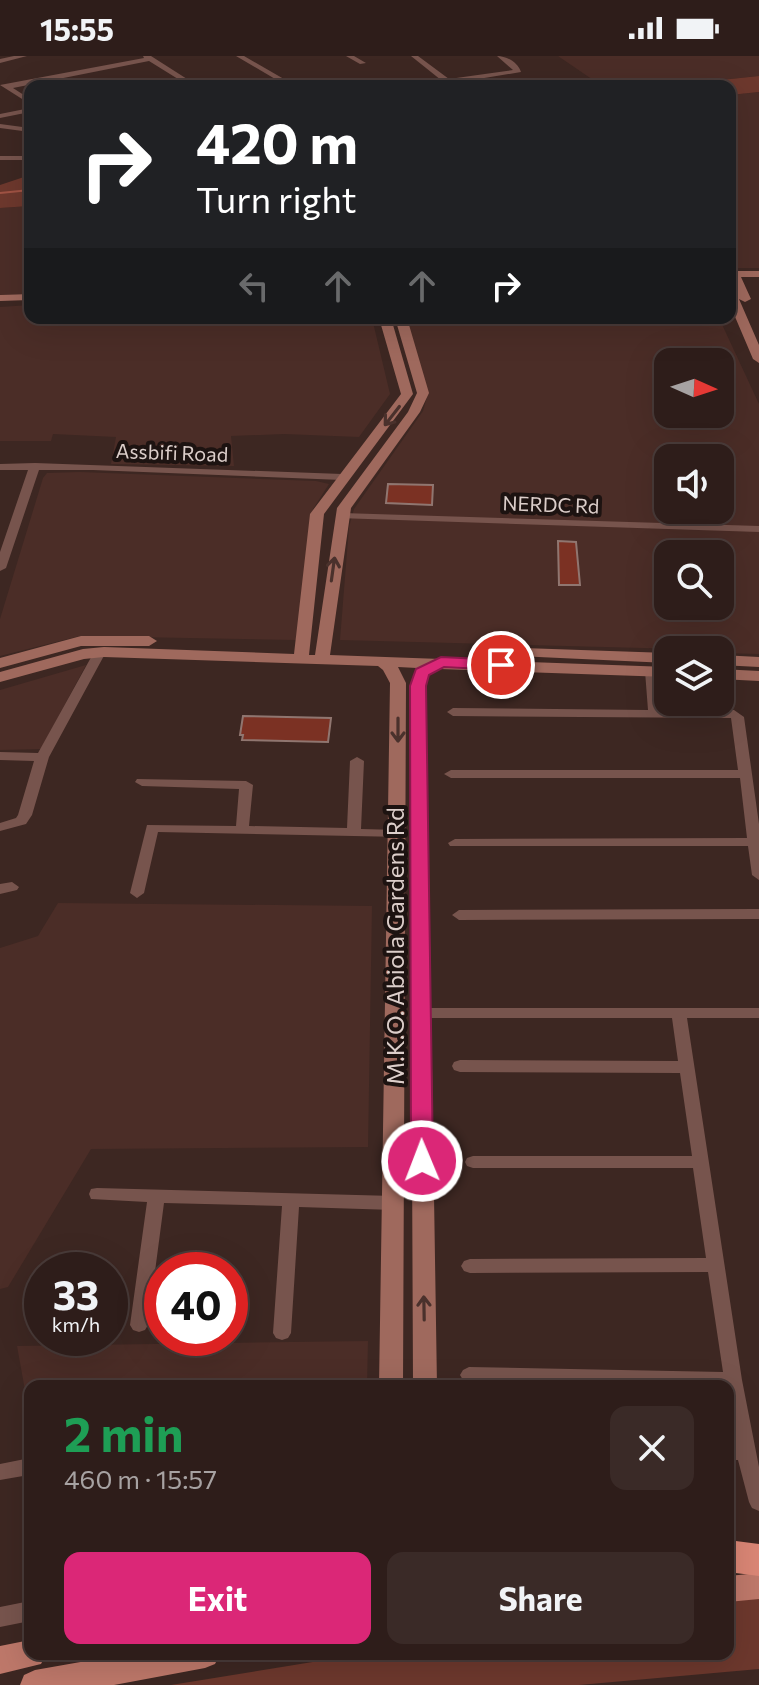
<!DOCTYPE html>
<meta charset="utf-8">
<style>
:root{--surface:#2e1d1a;--page:#3a2a27;--text:#f1f3f6;--muted:#a7a2a2;--line:#493b39;--accent:#db2777}
body{margin:0;font-family:Commissioner,sans-serif;background:var(--page);color:var(--text);height:100vh;display:flex;flex-direction:column;font-size:30px;white-space:nowrap}
*{box-sizing:border-box;margin:0}
p{font-size:26px;color:var(--muted)}
.icon{flex:none;width:44px;height:44px;fill:none;stroke:currentColor;stroke-width:2;stroke-linecap:round;stroke-linejoin:round}
.map{position:relative;flex:1;overflow:hidden}
.panel{position:absolute;left:24px;top:1324px;width:710px;height:280px;display:flex;flex-direction:column;background:var(--surface);border-radius:16px;box-shadow:0 8px 32px #0002,0 0 0 2px var(--line)}
.panel>*{flex:none}
.top-card{position:absolute;left:24px;top:24px;width:712px;height:244px;border-radius:16px;box-shadow:0 8px 32px #0002,0 0 0 2px var(--line);background:#202124;color:#fff;overflow:hidden}
.needle{width:52px;rotate:93deg}
.tools{position:absolute;left:654px;top:292px;display:grid;gap:16px}
.tools a{display:grid;place-items:center;width:80px;height:80px;border-radius:16px;background:var(--surface);box-shadow:0 8px 32px #0002,0 0 0 2px var(--line);font-size:40px}
.speed{position:absolute;left:24px;top:1196px;display:flex;gap:16px;font-size:40px;font-weight:700;text-align:center}
.speed>*{display:grid;place-content:center;width:104px;height:104px;border-radius:50%;background:var(--surface);box-shadow:0 8px 32px #0002,0 0 0 2px var(--line);line-height:1}
.speed small{font-size:20px;font-weight:400}
.speed .limit{border:12px solid #d22;background:#fff;color:#111}
.pin{position:absolute;display:grid;place-items:center;width:68px;height:68px;color:#fff;margin:-34px;border:4px solid #fff;border-radius:50%;box-shadow:0 2px 8px #0007}
.me{position:absolute;width:88px;margin:-44px;rotate:359deg;stroke-linejoin:round;filter:drop-shadow(0 0 6px #0008)}
.turn{display:flex;align-items:center;gap:28px;height:168px;padding:0 40px;font-size:36px}
.turn .icon{width:104px;height:104px;stroke-width:2.5}
.turn b{display:block;font-size:56px;line-height:68px}
.lanes{display:flex;align-items:center;height:76px;padding:0 40px;background:#0003;justify-content:center;gap:40px;direction:ltr}
.lanes .off{opacity:.35}
.round{display:grid;place-items:center;flex:none;width:84px;height:84px;border-radius:16px;background:var(--page)}
.headline{display:flex;align-items:center;justify-content:space-between;height:136px;padding:0 40px}
h1{font-size:48px;font-weight:700;line-height:60px;color:#1e9e55}
.button{display:flex;gap:16px;margin-top:auto;padding:16px 40px}
.button a{flex:1;height:92px;border-radius:16px;background:var(--accent);color:#fff;font-size:32px;font-weight:700;line-height:92px;text-align:center}
.button a+a{background:var(--page);color:var(--text)}
.status{display:flex;justify-content:space-between;align-items:center;height:56px;padding:0 40px;background:var(--surface);direction:ltr}
.status svg{height:22px;fill:currentColor}
.map>svg:first-child{display:block}
</style>
<div class="status"><b>15:55</b><svg viewBox="0 0 49 12"><path d="M0 12V9h3v3zM5 12V6h3v6zM10 12V3h3v9zM15 12V0h3v12zM26 1h20v11H26zM47 4h2v5h-2z"/></svg></div>
<div class="map">
<svg width="759" height="1629" viewBox="0 0 759 1629">
<rect width="100%" height="100%" fill="#3d2722"/>
<path fill="#4b2d27" fill-rule="evenodd" d="M558,0H759V20L664,30H602Z
M759,36V212H730V39Z
M30,150V238L0,239V152Z
M30,249V262H372L390,338L359,381L284,378L231,380L234,410L111,408L116,381L53,378L51,385H0V251Z
M405,262H719L759,348V598L720,597V594L340,584L349,471L354,453L423,355L428,337ZM668,306H720V358H668ZM668,402H720V454H668ZM668,498H720V550H668Z
M80,416L316,425L329,428L313,453L296,584L80,580L0,600V563L43,422L47,417Z
M86,609L41,693L0,694V634Z
M58,847L372,850L368,1091L91,1093L8,1231L0,1233V892L38,880Z
M368,1285L367,1330H30V1362L17,1290Z"/>
<path fill="#6d382d" d="M759,20V36L730,39V30H664Z
M30,119V150L0,152V129Z
M759,1541V1613L579,1629H171L362,1598H728V1545Z"/>
<g fill="none" stroke-linecap="round" stroke-linejoin="round">
<path stroke="#a15344" stroke-width="2" d="M0,137L30,134"/>
</g>
<path fill="#7b3123" stroke="#907670" stroke-width="2" d="M388,428L433,429L432,449L386,447Z
M558,485L576,486L580,529H559Z
M243,660L331,662L328,686L242,684L243,679H240Z"/>
<g fill="none" stroke-linecap="round" stroke-linejoin="round">
<path fill="#77544d" fill-rule="evenodd" d="M14,0H27L0,7V3Z
M143,0H151L198,30H189L183,26L148,30L178,23L149,5L13,32L30,43V48L0,29L144,2Z
M236,0H244L296,30H287Z
M346,0H354L366,7L360,8Z
M411,0H418L449,23L513,14L497,0C506,0 518,6 521,16L448,28L412,30L441,24Z
M30,52V56L0,62V58Z
M0,68L30,72V76L0,72Z
M0,100H30V104H0Z
M35,407L342,418L347,421L342,424L93,414H39L6,512L0,515V496L28,414H0V408Z
M342,457L759,470V476L338,462V458Z
M100,592L106,596L49,701L32,759L26,768L0,775V767L16,762L18,759L34,705L0,704V696L38,697L94,596Z
M651,611L657,615L661,654H734L744,661L759,768V824L752,819L748,790H450L448,787L455,783L747,782L740,722H451L444,718L451,714H738L731,662L453,660L447,656L453,652L648,654L645,615Z
M357,701L364,705L361,773L398,774L403,775L405,778L403,781L158,776L144,837L137,842L130,837L147,769L236,770L239,733L142,730L135,726L137,723L246,725L253,729L249,770L347,772L350,705Z
M12,826L19,831L17,834L0,838V828Z
M759,853V863L459,864L452,859L459,854Z
M420,952H759V962H687L742,1324L759,1411V1455L752,1452L749,1446L738,1404H728V1388L734,1387L728,1350V1330L469,1327L463,1324L460,1319L463,1314L469,1311L723,1316L708,1216L470,1217L464,1215L461,1210L464,1205L470,1203L706,1202L693,1112H473L467,1110L465,1106L467,1102L473,1100H692L680,1017L460,1016L454,1014L452,1010L454,1006L460,1004L678,1005L672,962H420L415,961L412,957L415,953Z
M97,1132L394,1140L400,1142L402,1147L400,1152L394,1154L299,1151L291,1277L288,1282L282,1284L276,1282L273,1277L282,1150L164,1147L148,1269L145,1274L139,1276L133,1274L130,1269L147,1146L91,1143L89,1138L91,1133Z
M30,1402V1422L23,1420L0,1424V1408Z
M30,1545V1565L0,1571V1551Z"/>
<path fill="#9f695d" fill-rule="evenodd" d="M730,211L738,215H759V221H741L751,243L745,246L739,243L759,289V307L753,303L730,249V232L735,234L730,222Z
M30,238V244L0,245V239Z
M379,262H391L413,338L324,458L309,599H315L337,452L408,356L417,337L395,262H407L429,337L420,356L351,452L330,599L668,611V621L440,613L428,618L426,630L437,1330H413L410,630L417,612L398,611L406,627L403,1330H379L390,627L383,614L378,610L104,601L84,603L0,626V616L83,593L104,591L294,598L310,458L401,338Z
M81,580H149L157,585L149,590H81L0,612V602Z
M523,592L668,597V607L517,600L515,597L517,594Z
M720,599L759,601V611L720,609Z
M720,613L759,615V625L720,623Z"/>
<path fill="#be786a" fill-rule="evenodd" d="M759,1517V1543L728,1546V1520Z
M30,1584V1598H46L41,1608L0,1618V1590Z
M126,1598H220L215,1608L205,1612L114,1629H20L24,1619L35,1614Z"/>
<path fill="#da8675" fill-rule="evenodd" d="M728,1484L759,1488V1520L728,1516Z"/>
</g>
<defs><path id="oneway-shaft" d="M-6 0H5M1.5-3L5.5 0L1.5 3" fill="none" stroke-width="1.6" stroke-linecap="round" stroke-linejoin="round" transform="scale(2)"/></defs>
<g stroke="#4a312c">
<use href="#oneway-shaft" transform="translate(392 360) rotate(128)"/>
<use href="#oneway-shaft" transform="translate(333 513) rotate(-82)"/>
<use href="#oneway-shaft" transform="translate(398 674) rotate(90)"/>
<use href="#oneway-shaft" transform="translate(424 1252) rotate(-91)"/>
</g>
<path fill="#db2777" stroke="#8e194d" stroke-width="2" d="M441,601L501,604L509,609L501,614L444,611L429,619L426,630L433,1105L430,1111H414L411,1105L410,630L416,613Z"/>
<g text-anchor="middle" dominant-baseline="central" stroke-width="8" stroke-linejoin="round" paint-order="stroke">
<g font-size="20" fill="#dcceca" stroke="#1d1311">
<text transform="translate(172 396) rotate(2)">Assbifi Road</text>
<text transform="translate(551 448) rotate(2)">NERDC Rd</text>
</g>
<g font-size="24" fill="#dcceca" stroke="#1d1311">
<text transform="translate(394 890) rotate(-90)">M.K.O. Abiola Gardens Rd</text>
</g>
</g>
</svg>
<div class="tools">
<a><svg class="needle" viewBox="-14 -14 28 28"><path d="M0-13l5 13h-10z" fill="#e53935"/><path d="M0 13l5-13h-10z" fill="#a7a2a2"/></svg></a>
<a><svg class="icon" aria-label="sound" viewBox="0 0 24 24"><path d="M4 9h4l5-4v14l-5-4H4zM17 9q2 3 0 6"/></svg></a>
<a><svg class="icon" aria-label="search" viewBox="0 0 24 24"><circle cx="10" cy="10" r="6"/><path d="M15 15l6 6"/></svg></a>
<a><svg class="icon" aria-label="layers" viewBox="0 0 24 24"><path d="M12 4l9 5-9 5-9-5zM3 14l9 5 9-5"/></svg></a>
</div>
<div class="speed"><div>33<small>km/h</small></div><div class="limit">40</div></div>
<div class="pin" style="left:501px;top:609px;background:#d93025"><svg class="icon" aria-label="arrive" viewBox="0 0 24 24"><path d="M6 21V4h12l-3 4 3 4H6"/></svg></div>
<svg class="me" style="left:422px;top:1105px" viewBox="-20 -20 40 40"><circle r="17" fill="#db2777" stroke="#fff" stroke-width="3"/><path d="M0-11L8 9 0 5-8 9z" fill="#fff"/></svg>
<div class="top-card">
<div class="turn"><svg class="icon" aria-label="right" viewBox="0 0 24 24"><path d="M7 20v-9h11M14 6l5 5-5 5"/></svg><div><b>420 m</b>Turn right</div></div>
<div class="lanes"><svg class="icon off" aria-label="left" viewBox="0 0 24 24"><path d="M17 20v-9H6M10 6l-5 5 5 5"/></svg><svg class="icon off" aria-label="ahead" viewBox="0 0 24 24"><path d="M12 20V5M6 11l6-6 6 6"/></svg><svg class="icon off" aria-label="ahead" viewBox="0 0 24 24"><path d="M12 20V5M6 11l6-6 6 6"/></svg><svg class="icon" aria-label="right" viewBox="0 0 24 24"><path d="M7 20v-9h11M14 6l5 5-5 5"/></svg></div>
</div>
<section class="panel">
<div class="headline"><div><h1>2 min</h1><p>460 m · 15:57</p></div><a class="round"><svg class="icon" aria-label="close" viewBox="0 0 24 24"><path d="M6 6l12 12M18 6L6 18"/></svg></a></div>
<div class="button"><a>Exit</a><a>Share</a></div>
</section>
</div>
